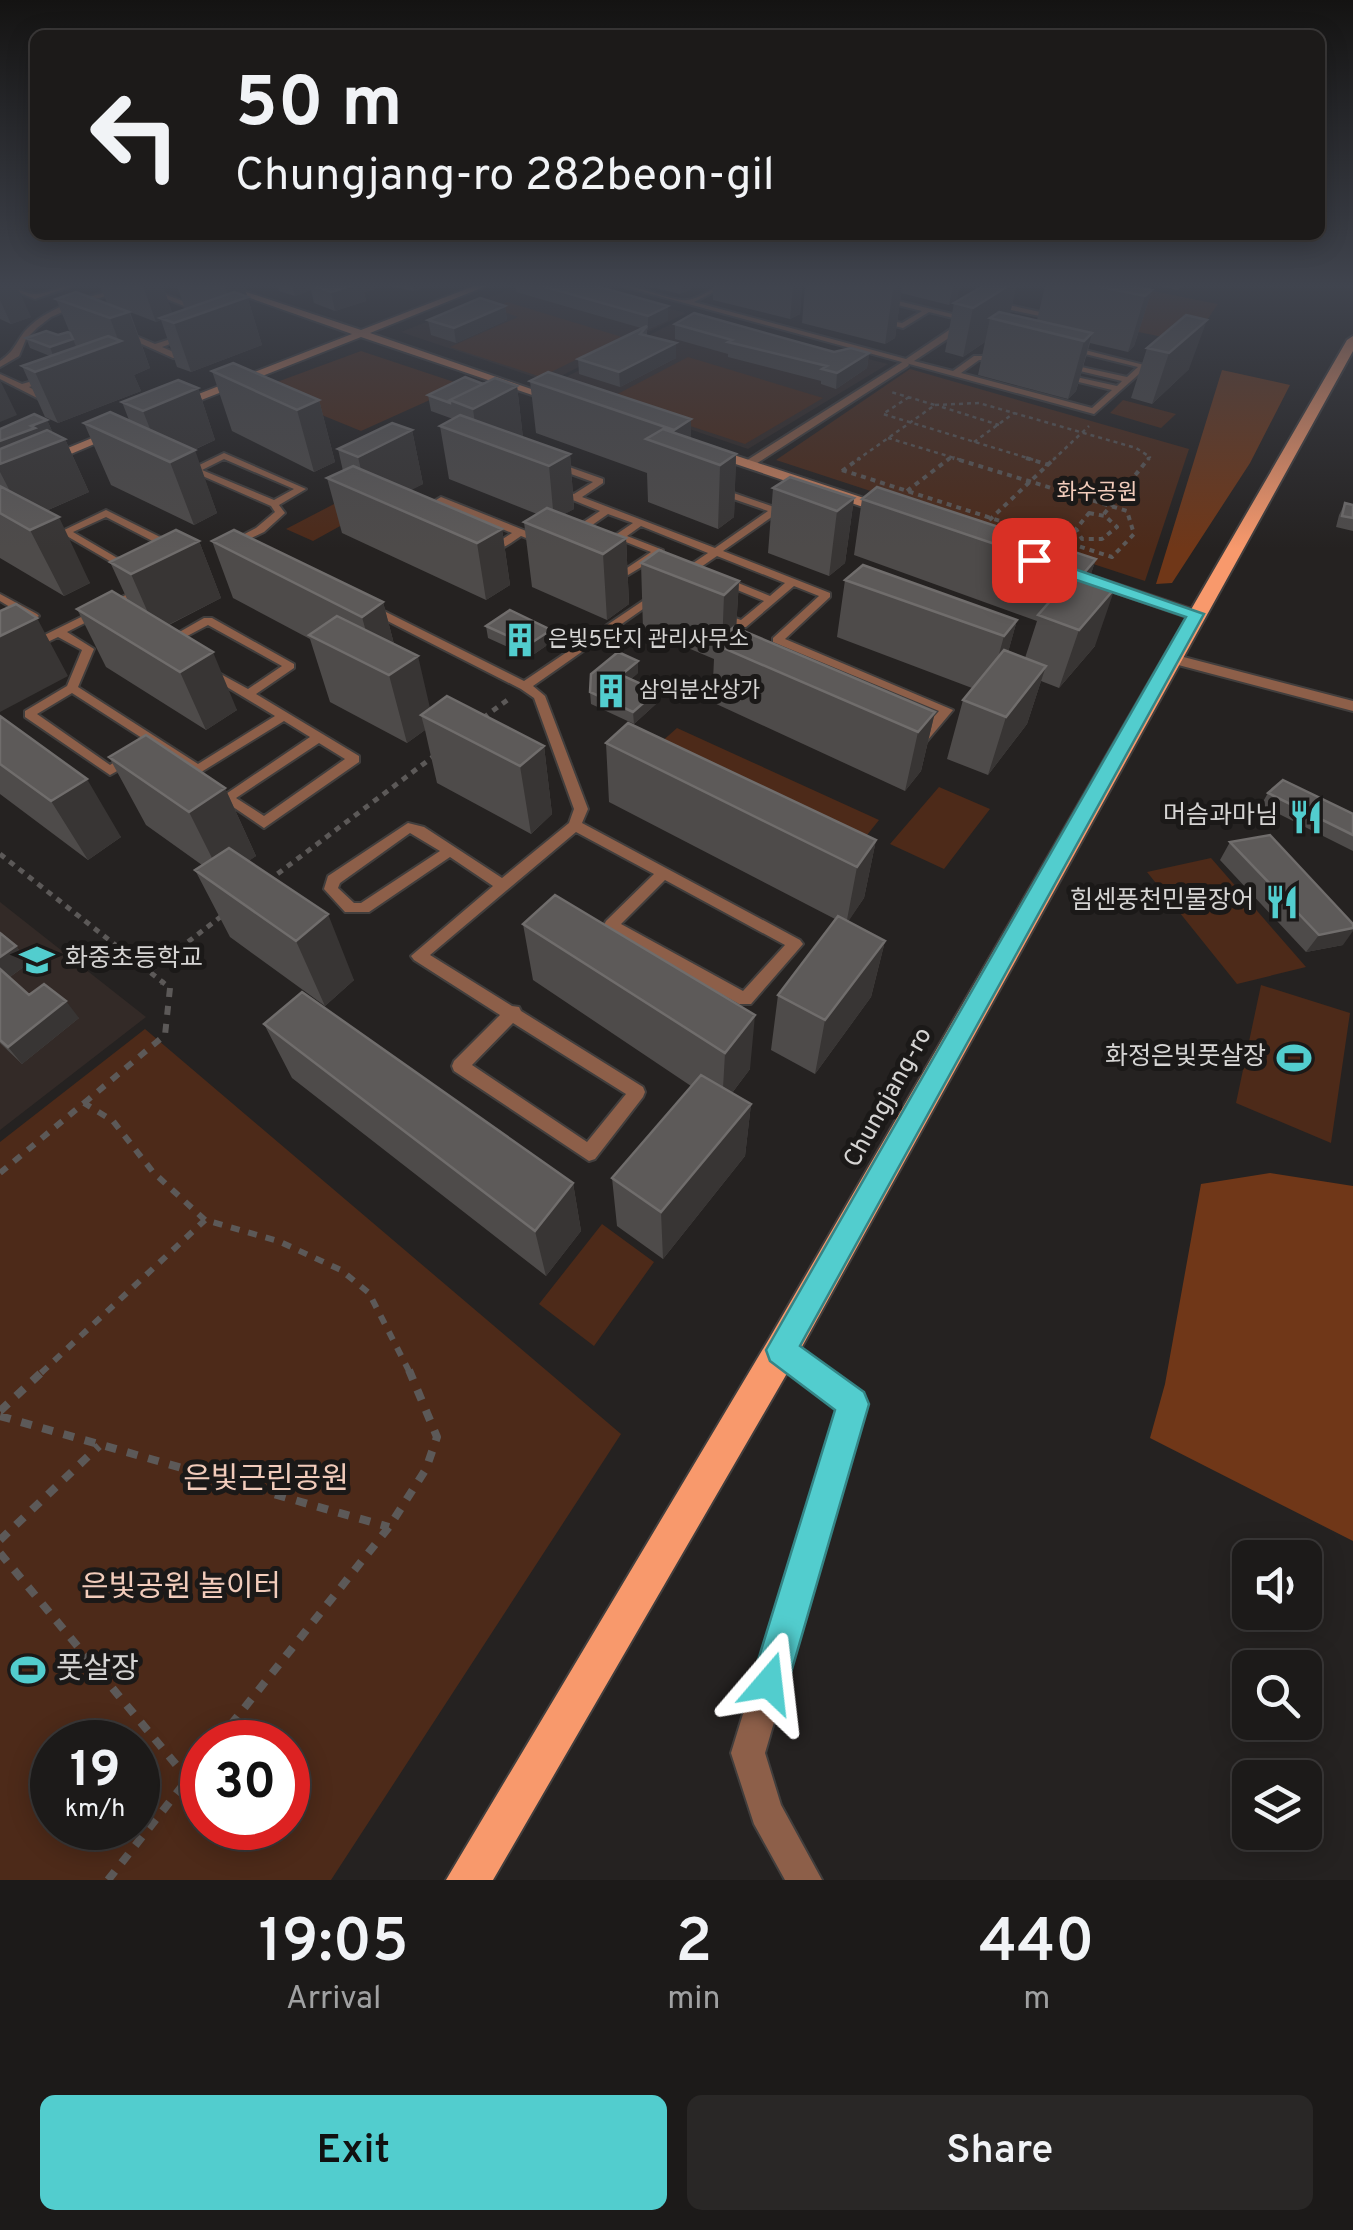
<!DOCTYPE html>
<meta charset="utf-8">
<style>
:root{--surface:#1c1a19;--page:#292726;--text:#f1f3f6;--muted:#a0a1a2;--line:#3a3838;--accent:#52cdce}
body{margin:0;font-family:Overpass,"Noto Sans KR",sans-serif;background:var(--page);color:var(--text);height:100vh;display:flex;flex-direction:column;font-size:38px;white-space:nowrap}
*{box-sizing:border-box;margin:0}
p{font-size:32px;color:var(--muted)}
.icon{flex:none;width:55px;height:55px;fill:none;stroke:currentColor;stroke-width:2;stroke-linecap:round;stroke-linejoin:round}
.map{position:relative;height:1880px;overflow:hidden}
.panel{display:flex;flex-direction:column;background:var(--surface);flex:1}
.panel>*{flex:none}
.top-card{position:absolute;left:30px;top:30px;width:1295px;height:210px;border-radius:15px;box-shadow:0 5px 25px #0003,0 0 0 2px var(--line);background:#1c1a19;color:var(--text);overflow:hidden}
.tools{position:absolute;left:1232px;top:1540px;display:grid;gap:20px}
.tools a{display:grid;place-items:center;width:90px;height:90px;border-radius:15px;background:var(--surface);box-shadow:0 5px 25px #0003,0 0 0 2px var(--line);font-size:50px}
.speed{position:absolute;left:30px;top:1720px;display:flex;gap:20px;font-size:50px;font-weight:700;text-align:center}
.speed>*{display:grid;place-content:center;width:130px;height:130px;border-radius:50%;background:var(--surface);box-shadow:0 5px 25px #0003,0 0 0 2px var(--line);line-height:1}
.speed small{font-size:25px;font-weight:400}
.speed .limit{border:15px solid #d22;background:#fff;color:#111}
.pin{position:absolute;display:grid;place-items:center;width:85px;height:85px;color:#fff;margin:-42px;border-radius:20px;box-shadow:0 5px 15px #0006}
.me{position:absolute;width:110px;margin:-55px;rotate:17deg;stroke-linejoin:round;filter:drop-shadow(0 0 8px #0008)}
.turn{display:flex;align-items:center;gap:35px;height:210px;padding:0 40px;font-size:45px}
.turn .icon{width:130px;height:130px;stroke-width:2.5}
.turn b{display:block;font-size:70px;line-height:85px}
.eta{display:flex;justify-content:space-evenly;align-items:center;height:170px;text-align:center}
.eta b{font-size:60px;font-weight:600;line-height:70px}
.action{display:flex;gap:20px;margin-top:auto;padding:20px 40px}
.action a{flex:1;height:115px;border-radius:15px;background:var(--accent);color:#111;font-size:40px;font-weight:600;line-height:115px;text-align:center}
.action a+a{background:var(--page);color:var(--text)}
.map>svg:first-child{display:block}
</style>
<div class="map">
<svg width="1353" height="1880" viewBox="0 0 1353 1880">
<rect width="100%" height="100%" fill="#252221"/>
<path fill="#332a27" d="M518,286H582L686,313L549,382L401,332Z
M691,314L888,364L748,449L554,383Z
M0,902L146,1017L0,1130Z"/>
<path fill="#4d2a19" fill-rule="evenodd" d="M1132,287L1218,304L1191,343L1096,323Z
M507,302L622,337L541,377L450,347L518,317L494,308Z
M361,351L463,385L361,431L258,389Z
M688,357L823,398L745,444L608,399Z
M910,369L1189,449L1145,581L776,460Z
M1123,400L1176,414L1161,428L1110,413Z
M336,503L362,514L313,541L286,529Z
M677,728L879,820L856,849L650,752Z
M939,787L990,809L944,869L890,844Z
M1211,858L1306,967L1237,984L1147,872Z
M1261,985L1350,1013L1331,1143L1236,1103Z
M145,1029L621,1434L331,1880H0V1142ZM52,1742H138V1828H52ZM202,1742H288V1828H202Z
M602,1224L654,1262L594,1346L539,1304Z"/>
<path fill="#703718" d="M1222,370L1290,385L1250,463L1172,583L1156,584Z
M1270,1173L1353,1186V1541L1150,1438L1165,1384L1201,1184Z"/>
<g fill="none" stroke-linecap="round" stroke-linejoin="round">
<g stroke="#413e3d" stroke-width="4">
<path id="lane" d="M3,286C15,286 26,295 37,294C50,293 60,286 72,286L35,299Z
M129,286H139L86,302L51,317L37,328L26,339L19,356L0,367V361C18,349 16,338 31,325C57,302 97,295 129,286Z
M622,286C641,286 673,302 687,300C701,299 711,286 726,286L694,302L906,359L961,322H967V326L914,361L953,371L974,356H1001L1002,358L998,360H979L961,373L1092,408L1112,390L1058,377V373L1117,386L1122,381L1063,367V363L1127,377L1138,367L1065,349V345L1148,366L1094,414Z
M149,290H153L196,306L189,308L149,292Z
M877,296L969,318L973,320L969,322L929,312L903,328L878,322L875,318L902,323L922,311L877,300Z
M995,302L1054,315L1058,317L1054,319L992,306Z
M127,332L155,344L186,334V338L162,347L176,353L190,348L194,350L179,358H173L124,336Z
M0,374L22,384L50,376V380L29,387L54,401L47,403L0,379Z
M224,453L306,489L279,505L285,513L264,532L237,545L232,542L233,540L256,528L275,512L271,506L189,470ZM224,459L294,489L274,500L202,470Z
M555,462L603,479V483L582,497L715,548L768,511L716,493V489H722L774,507L782,502H788V506L783,510L787,513L785,515L776,514L723,551L830,593V597L785,639L953,710L927,741L915,740V734L920,733L939,711L773,642V638L819,596L794,586L746,627H738L715,616L721,613L741,620L764,601L718,582V578H726L770,596L785,583L717,556L685,578H677V574L708,553L641,526L627,536L663,550V554L628,575L607,567V563L627,568L651,552L621,540L607,550H599V546L633,523L608,514L575,537H567V533L600,511L553,492V488L574,494L593,482L552,467V463Z
M441,497L546,539L547,541L542,544L521,536C509,544 499,554 485,547V543L495,544L512,533L442,504L424,514L416,512Z
M106,510L176,545L177,547L168,549L106,517L73,532L136,569V573L132,574L60,532Z
M144,586L148,587V591L67,632L94,649L78,687L198,764L275,716L207,675V671H215L248,689L282,666L208,625L172,644L168,645L162,642L204,618H212L294,664V668L256,694L359,756V762L264,828L220,798L310,737L284,721L198,774L72,693L37,714L110,765L127,754H137V760L110,775L25,717V711L67,686L82,650L58,637L0,665V657ZM319,743L345,759L264,816L236,798Z
M659,590L664,593L663,595L533,686L545,696L588,809L582,823L800,940L803,944L751,1004H739L606,929L604,925L606,921L654,874L576,832L430,955L512,1006L519,1007L521,1011L643,1087L645,1092L643,1097L595,1159L589,1161L454,1071L452,1066L454,1061L500,1015L414,960L411,956L493,886L450,857L369,912H345L324,889L328,876L408,823L424,827L502,878L569,823L574,809L534,698L521,689L366,610V606H374L524,681ZM410,833L440,851L361,903H354L338,888L340,883ZM665,880L785,945L743,991L621,924ZM513,1023L626,1094L587,1142L472,1065Z
M0,594L37,614L39,616L0,637V629L25,616L0,601Z"/>
</g>
<g stroke="#413e3d" stroke-width="4">
<path id="street" d="M904,361L909,364L908,366L751,467L741,464Z
M1172,654L1353,701V711L1167,662L1164,659Z
M781,1338L863,1393L867,1403L765,1753L781,1805L822,1880H785L754,1824L731,1753L837,1409L772,1360L768,1351L772,1342Z"/>
</g>
<g stroke="#413e3d" stroke-width="4">
<path id="secondary" d="M216,286H228L361,330L474,286H486L370,333L560,399L550,401L361,337L181,408H173V404L352,334Z
M114,429L120,432L118,434L0,484V476Z
M710,447L891,507L892,510L881,513L706,454L704,451Z
M1075,570L1200,612L1202,615L1190,618L1070,577V571Z"/>
</g>
<g stroke="#413e3d" stroke-width="4">
<path id="primary" d="M1353,336V351L793,1363L493,1880H446L769,1339L1347,340Z"/>
</g>
<path stroke="#5c5958" stroke-width="2.5" stroke-dasharray="4 4" stroke-linecap="butt" d="M909,397L883,414L1034,460
M935,405L979,403L1136,448L1150,457L1147,460
M942,407L999,425
M888,438L961,460
M974,442L1014,413
M857,460L935,405L891,392
M947,460L951,457
M1053,460L1089,426"/>
<path stroke="#5c5958" stroke-width="4" stroke-dasharray="5 5" stroke-linecap="butt" d="M1026,458L1049,465
M842,470L1112,557L1134,534L1127,511L953,458
M842,471L860,458
M907,491L950,458
M1089,513L1105,516L1117,527L1102,539H1082L1076,529Z
M1104,514L1149,458
M982,527L1055,458"/>
<path stroke="#5c5958" stroke-width="5" stroke-dasharray="6 6" stroke-linecap="butt" d="M483,718L510,698
M0,854L165,984
M268,881L434,756
M150,971L223,915"/>
<path stroke="#5c5958" stroke-width="6" stroke-dasharray="9 9" stroke-linecap="butt" d="M84,1103L165,1035L170,988L162,982
M0,1173L84,1103L113,1121L153,1172L205,1220L278,1241L341,1270L369,1293L410,1373
M41,1373L205,1220"/>
<path stroke="#5c5958" stroke-width="8" stroke-dasharray="11 11" stroke-linecap="butt" d="M0,1411L44,1370
M0,1416L389,1527
M0,1540L99,1446
M0,1553L188,1779
M217,1742L389,1527L426,1469L437,1437L409,1370
M108,1880L202,1761"/>
<use href="#lane" fill="#8d5f49" fill-rule="evenodd"/>
<use href="#street" fill="#8d5f49" fill-rule="evenodd"/>
<use href="#secondary" fill="#c9805d" fill-rule="evenodd"/>
<use href="#primary" fill="#f8996c" fill-rule="evenodd"/>
</g>
<path fill="#4e4b4a" d="M0,286L31,317L11,324L0,319Z
M100,286H163L172,314L185,309L177,286H225L228,294L225,286H244L262,345L191,372L177,367L161,320L156,322L130,312L150,368L134,375L141,391L58,423L45,417L22,366L50,356L30,348L26,338L70,333L56,299L107,303Z
M278,286H378V288L364,292L366,301L335,311L314,303L311,290L295,296L279,291Z
M390,286H428L414,291Z
M516,286H596L668,306V320L647,330V335L676,358L620,387L579,374L578,359L641,328L516,292Z
M647,286H691V289L680,294Z
M713,286H802L800,314L790,319L713,300Z
M805,286H960L957,299L949,305L901,293L895,338L885,344L802,323Z
M983,286H1016L1010,314L1037,320L1045,286H1131L1152,290L1134,346L1128,352L1090,343L1076,391L1068,399L978,375L985,342L963,357L945,352L954,303Z
M1158,286H1182L1178,290Z
M505,306L507,320L456,343L431,335L428,320Z
M1186,315L1189,369L1152,404L1131,398L1147,348Z
M675,324L834,352L869,353L867,368L836,389L821,384V381L728,357V354L675,339Z
M212,371L319,400L335,462L314,472L232,431Z
M548,372L691,438L736,454L734,517L718,529L648,502L647,473L536,433L530,381Z
M483,384L517,386L523,438L570,454L574,509L564,514L626,538L629,604L607,620L532,587L524,522L537,514L449,479L440,426L453,419L431,411L428,395Z
M198,388L215,440L194,450L217,513L194,525L111,485L84,423L129,420L122,402Z
M47,420L52,431L51,432L65,439L89,492L46,511L90,583L64,596L0,558V429Z
M412,430L423,484L410,490L502,529L510,585L486,600L342,533L327,478L343,471L338,449Z
M773,488L854,498L845,563L829,576L768,553Z
M862,499L1096,559L1089,579L1095,646L1059,688L1041,681L1027,724L988,775L947,759L963,700L972,688L837,637L845,580L1017,620L1008,652L1025,658L1037,621L854,555Z
M1345,503L1353,505V531L1336,527L1339,515Z
M199,541L221,598L169,625L237,710L206,730L106,667L77,609L128,601L110,562Z
M212,541L383,602L394,644L430,708L544,746L552,814L531,834L437,783L425,730L407,743L330,702L310,639L233,598Z
M641,563L739,581L736,628L935,712L921,771L905,791L712,702L714,659L643,629Z
M486,626L551,630L553,641L530,657L488,638Z
M638,673L631,679L657,691V703L634,724L591,704L590,692Z
M0,716L121,837L88,860L0,794Z
M606,743L876,840L864,898L848,921L885,941L871,997L815,1074L771,1050L778,995L835,919L609,802Z
M109,757L225,788L256,856L248,861L354,980L325,1006L230,937L195,870L202,865L146,825Z
M1268,793L1353,814V851L1261,805Z
M1230,842L1343,945L1306,952L1220,860Z
M555,895L750,1069L732,1093L751,1104L745,1156L663,1259L617,1226L612,1178L691,1086L533,980L523,924Z
M0,933L16,946L29,963L10,977L29,995L79,1018L22,1064L0,1043Z
M264,1024L573,1183L581,1231L546,1276L292,1078Z"/>
<path fill="#383534" d="M0,286H17L31,317L11,324L0,300Z
M143,286H163L173,315L160,318L161,320L156,322Z
M225,286H244L262,345L191,372L174,323L230,303Z
M292,286H310L311,290L295,296Z
M350,286H378V288L364,292L366,301L335,311L331,292Z
M413,286H428L414,291Z
M681,286H691V289L680,294Z
M793,286H802L800,314L790,319Z
M898,286H902L895,338L885,344L893,289Z
M953,286H960L957,299L949,305Z
M1008,286H1016L1008,323L990,318L985,342L963,357L973,308Z
M1152,290L1134,346L1128,352L1145,296Z
M505,306L507,320L456,343L454,328Z
M668,306V320L648,330V316Z
M129,312L150,368L134,375L141,391L58,423L35,372L119,342L110,318Z
M1207,320L1189,369L1152,404L1169,353Z
M1092,333L1076,391L1068,399L1084,341Z
M73,339L77,349L54,358L50,347Z
M676,343V358L620,387L619,372Z
M869,353L867,368L836,389L837,373Z
M0,380L17,415L0,422Z
M517,386L523,438L477,439L473,409Z
M198,388L215,440L169,461L161,457L143,411Z
M319,400L335,462L314,472L297,410Z
M691,419V455L674,449V430Z
M47,420L52,431L0,454V441Z
M412,430L423,484L385,504L367,496L358,457Z
M65,439L89,492L25,520L0,472V464Z
M195,450L217,513L194,525L170,462Z
M570,454L574,509L554,520L549,466Z
M736,454L734,517L718,529L720,465Z
M854,498L845,563L829,576L837,511Z
M59,517L90,583L64,596L30,530Z
M502,529L510,585L486,600L477,543Z
M626,538L629,604L607,620L603,554Z
M199,541L221,598L156,631L131,574Z
M1096,559L1077,616L1066,625L1083,574Z
M739,581L735,647H722L724,595Z
M1115,588L1095,646L1059,688L1079,630Z
M383,602L398,659L376,668L362,617Z
M37,618L68,676L0,712V636Z
M1017,620L1001,678L988,694L1004,636Z
M551,630L553,641L530,657L528,645Z
M213,652L237,710L206,730L180,672Z
M418,656L433,721L421,715L425,730L407,743L389,675Z
M638,661V673L622,687L621,675Z
M1046,666L1027,724L988,775L1006,717Z
M657,691V703L634,724L633,712Z
M935,712L921,771L905,791L918,732Z
M544,746L552,814L531,834L520,766Z
M87,779L121,837L88,860L51,801Z
M225,788L256,856L223,880L189,812Z
M876,840L864,898L846,925L857,867Z
M328,914L354,980L325,1006L296,941Z
M1353,928V931L1343,945L1306,952L1319,935Z
M885,941L871,997L815,1074L825,1020Z
M16,946L29,963L7,979L0,971V957Z
M66,1001L79,1018L22,1064L8,1047Z
M755,1015L750,1069L722,1106L725,1053Z
M751,1104L745,1156L663,1259L661,1212Z
M573,1183L581,1231L546,1276L535,1231Z"/>
<path fill="#5d5a59" stroke="#706d6c" stroke-width="2.5" d="M315,286H350L331,292Z
M542,286H596L668,306L648,316Z
M983,286H1008L973,308L954,303Z
M1096,286H1131L1152,290L1145,296Z
M76,292L129,312L110,318L56,299Z
M234,292L248,297L174,323L160,318Z
M480,298L505,306L454,328L428,320Z
M999,312L1092,333L1084,341L990,318Z
M694,313L834,352L851,348L869,353L837,373L822,369L827,366L728,342L732,340L675,324Z
M1186,315L1207,320L1169,353L1147,348Z
M647,326L640,334L676,343L619,372L578,359Z
M46,331L58,335L68,332L70,333L73,339L50,347L26,338Z
M108,336L121,341L35,372L22,366Z
M233,363L319,400L297,410L212,371Z
M548,372L691,419L674,430L530,381Z
M465,377L483,384L450,400V403L428,395Z
M495,378L517,386L473,409L450,400Z
M178,380L198,388L143,411L122,402Z
M110,412L195,450L170,462L84,423Z
M34,414L47,420L31,426L35,428L0,441V429Z
M460,415L570,454L549,466L440,426Z
M392,423L412,430L358,457L338,449Z
M663,429L736,454L720,465L646,439Z
M47,430L65,439L0,464V449Z
M353,466L502,529L477,543L327,478Z
M790,477L854,498L837,511L773,488Z
M0,486L59,517L30,530L0,513Z
M877,487L1096,559L1083,574L862,499Z
M1345,503L1353,505V518L1342,516Z
M547,508L626,538L603,554L524,522Z
M176,530L199,541L131,574L110,562Z
M234,530L383,602L362,617L212,541Z
M659,550L739,581L724,595L641,563Z
M863,565L1017,620L1004,636L845,580Z
M1074,574L1115,588L1079,630L1038,615Z
M112,591L213,652L180,672L77,609Z
M16,604L37,618L0,636V611Z
M510,610L551,630L528,645L486,626Z
M337,616L418,656L389,675L309,635Z
M734,627L935,712L918,732L714,644Z
M1004,650L1046,666L1006,717L963,700Z
M618,652L638,661L621,675L657,691L633,712L590,692L591,674Z
M447,696L544,746L520,766L421,715Z
M0,716L87,779L51,801L0,764Z
M628,723L876,840L857,867L606,743Z
M146,735L225,788L189,812L109,757Z
M1283,780L1353,814V835L1268,793Z
M1270,835L1353,924V928L1319,935L1230,842Z
M229,848L328,914L296,941L195,870Z
M555,895L755,1015L725,1053L523,924Z
M838,916L885,941L825,1020L778,995Z
M0,933L16,946L0,957Z
M0,969L29,995L44,984L66,1001L8,1047L0,1040Z
M302,992L573,1183L535,1231L264,1024Z
M701,1075L751,1104L661,1212L612,1178Z"/>
<linearGradient id="sky" x2="0" y2="1"><stop stop-color="#141312"/><stop offset="0.52" stop-color="#40444e"/><stop offset="1" stop-color="#40444e" stop-opacity="0"/></linearGradient>
<rect width="1353" height="549" fill="url(#sky)"/>
<path fill="#52cdce" stroke="#358586" stroke-width="2.5" d="M1029,557H1040L1204,614L800,1346L864,1392L869,1404L788,1683L782,1696L769,1702L756,1696L751,1683L835,1410L770,1361L766,1350L1186,617L1029,564Z"/>
<defs>
<g id="building-bare" transform="scale(2.7)"><path d="M-4-6H4V6H1V3H-1V6H-4ZM-2.5-4.3h1.7v1.8h-1.7ZM.8-4.3h1.7v1.8H.8ZM-2.5-1h1.7V.8h-1.7ZM.8-1h1.7V.8H.8Z" fill="#52cdce" stroke="#1b1918" stroke-width="2.5" paint-order="stroke"/></g>
<g id="restaurant-bare" transform="scale(2.7)"><path d="M-5-6h1v4h1v-4h1v4h1v-4h1v5L-1.5 .5V6h-2V.5L-5-1ZM5-6V6H3V1.5H1.5Q1.5-4 5-6Z" fill="#52cdce" stroke="#1b1918" stroke-width="2.5" paint-order="stroke"/></g>
<g id="school-bare" transform="scale(2.7)"><path d="M0-5L7-2L0 1L-7-2ZM-4 1L0 2.5L4 1V4Q0 6-4 4Z" fill="#52cdce" stroke="#1b1918" stroke-width="2.5" paint-order="stroke"/></g>
<g id="stadium-bare" transform="scale(2.7)"><path d="M0-5a6.5 5 0 1 0 0 10a6.5 5 0 1 0 0-10ZM-3.5-1.8h7v3.6h-7Z" fill="#52cdce" stroke="#1b1918" stroke-width="2.5" paint-order="stroke"/></g>
</defs>
<g fill-rule="evenodd">
<use href="#building-bare" x="520" y="640"/>
<use href="#building-bare" x="611" y="691"/>
<use href="#restaurant-bare" x="1306" y="817"/>
<use href="#restaurant-bare" x="1282" y="902"/>
<use href="#school-bare" x="37" y="960"/>
<use href="#stadium-bare" x="1294" y="1058"/>
<use href="#stadium-bare" x="28" y="1670"/>
</g>
<g text-anchor="middle" dominant-baseline="central" stroke-width="10" stroke-linejoin="round" paint-order="stroke">
<g font-size="22" fill="#f2ccbb" stroke="#1b1918">
<text x="1097" y="493">화수공원</text>
</g>
<g font-size="22" fill="#d5d4d3" stroke="#1b1918" text-anchor="start">
<text x="548" y="640">은빛5단지 관리사무소</text>
<text x="639" y="691">삼익분산상가</text>
</g>
<g font-size="25" fill="#d5d4d3" stroke="#1b1918" text-anchor="end">
<text x="1278" y="817">머슴과마님</text>
<text x="1254" y="902">힘센풍천민물장어</text>
<text x="65" y="960" text-anchor="start">화중초등학교</text>
<text x="1266" y="1058">화정은빛풋살장</text>
</g>
<g font-size="25" fill="#d5d4d3" stroke="#1b1918">
<text transform="translate(889 1098) rotate(-61)">Chungjang-ro</text>
</g>
<g font-size="30" fill="#f2ccbb" stroke="#1b1918">
<text x="266" y="1480">은빛근린공원</text>
<text x="181" y="1588">은빛공원 놀이터</text>
</g>
<g font-size="30" fill="#d5d4d3" stroke="#1b1918" text-anchor="start">
<text x="56" y="1670">풋살장</text>
</g>
</g>
</svg>
<div class="tools">
<a><svg class="icon" aria-label="sound" viewBox="0 0 24 24"><path d="M4 9h4l5-4v14l-5-4H4zM17 9q2 3 0 6"/></svg></a>
<a><svg class="icon" aria-label="search" viewBox="0 0 24 24"><circle cx="10" cy="10" r="6"/><path d="M15 15l6 6"/></svg></a>
<a><svg class="icon" aria-label="layers" viewBox="0 0 24 24"><path d="M12 4l9 5-9 5-9-5zM3 14l9 5 9-5"/></svg></a>
</div>
<div class="speed"><div>19<small>km/h</small></div><div class="limit">30</div></div>
<div class="pin" style="left:1034px;top:560px;background:#d93025"><svg class="icon" aria-label="arrive" viewBox="0 0 24 24"><path d="M6 21V4h12l-3 4 3 4H6"/></svg></div>
<svg class="me" style="left:769px;top:1683px" viewBox="-20 -20 40 40"><path d="M0-17L14 15 0 8-14 15z" fill="#52cdce" stroke="#fff" stroke-width="4"/></svg>
<div class="top-card">
<div class="turn"><svg class="icon" aria-label="left" viewBox="0 0 24 24"><path d="M17 20v-9H6M10 6l-5 5 5 5"/></svg><div><b>50 m</b>Chungjang-ro 282beon-gil</div></div>
</div>
</div>
<section class="panel">
<div class="eta">
<div><b>19:05</b><p>Arrival</p></div>
<div><b>2</b><p>min</p></div>
<div><b>440</b><p>m</p></div>
</div>
<div class="action"><a>Exit</a><a>Share</a></div>
</section>
